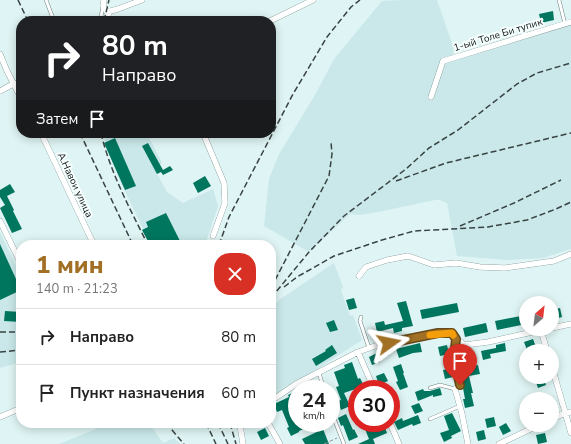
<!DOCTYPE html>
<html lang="ru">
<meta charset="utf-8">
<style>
:root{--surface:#fff;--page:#f6f6f6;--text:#222;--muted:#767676;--line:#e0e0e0;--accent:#a17025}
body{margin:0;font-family:"Nunito Sans",sans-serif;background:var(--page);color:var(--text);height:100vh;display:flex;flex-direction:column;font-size:15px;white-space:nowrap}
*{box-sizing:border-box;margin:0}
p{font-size:13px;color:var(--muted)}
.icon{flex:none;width:22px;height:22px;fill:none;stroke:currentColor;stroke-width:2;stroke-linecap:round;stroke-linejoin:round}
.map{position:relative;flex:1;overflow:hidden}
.sheet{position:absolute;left:16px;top:240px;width:260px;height:188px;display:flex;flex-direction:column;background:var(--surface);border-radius:16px;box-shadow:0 2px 10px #0003}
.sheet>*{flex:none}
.hud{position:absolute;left:16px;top:16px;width:260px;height:122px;border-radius:16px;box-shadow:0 2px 10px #0003;background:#202124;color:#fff;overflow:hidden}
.needle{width:26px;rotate:28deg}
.tools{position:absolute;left:519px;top:296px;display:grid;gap:8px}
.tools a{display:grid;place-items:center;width:40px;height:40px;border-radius:50%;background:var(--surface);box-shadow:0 2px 10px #0003;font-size:20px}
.speed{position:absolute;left:288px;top:380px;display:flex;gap:8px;font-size:20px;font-weight:700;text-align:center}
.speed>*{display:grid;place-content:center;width:52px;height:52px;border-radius:50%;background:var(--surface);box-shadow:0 2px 10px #0003;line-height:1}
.speed small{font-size:10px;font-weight:400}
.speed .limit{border:6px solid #d22;background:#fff;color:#111}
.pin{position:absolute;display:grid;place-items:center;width:34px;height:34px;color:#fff;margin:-41px -17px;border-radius:50% 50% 50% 0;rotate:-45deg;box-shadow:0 0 4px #0007}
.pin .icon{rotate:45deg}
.me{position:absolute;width:44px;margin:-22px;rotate:78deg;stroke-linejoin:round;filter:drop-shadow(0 0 3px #0008)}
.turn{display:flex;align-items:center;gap:14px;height:84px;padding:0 20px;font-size:18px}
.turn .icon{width:52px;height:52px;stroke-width:2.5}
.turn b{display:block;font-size:28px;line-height:34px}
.then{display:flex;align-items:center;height:38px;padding:0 20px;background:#0003;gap:8px;font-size:15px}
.round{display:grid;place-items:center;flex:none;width:42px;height:42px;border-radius:16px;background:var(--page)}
.headline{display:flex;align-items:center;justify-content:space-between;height:68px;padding:0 20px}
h1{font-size:24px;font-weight:800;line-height:30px;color:var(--accent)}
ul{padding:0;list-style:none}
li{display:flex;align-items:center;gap:12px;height:56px;padding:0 20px;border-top:1px solid var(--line)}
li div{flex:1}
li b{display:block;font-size:15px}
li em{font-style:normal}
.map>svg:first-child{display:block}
</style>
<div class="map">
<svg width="571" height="444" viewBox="0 0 571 444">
<rect width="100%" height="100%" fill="#dff4f4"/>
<path fill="#cae8e9" d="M403,0H437L454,49L453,55L456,60L571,25V249L543,258L507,260L457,256L447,203L440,200H435L373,213L359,215L350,214L309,252L264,226L269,179L279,154L315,95L334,59L382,1Z
M103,133H147L162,163L154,168L167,192L183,203L213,189L218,206L205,245H151L122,185L108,151Z
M0,232L21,277V362L0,368Z
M334,263L343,287L341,290L350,316L353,315L362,340L271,399V308L279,300Z
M93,423H149L163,443L174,438L180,444H59L96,429Z"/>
<path fill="#00765f" d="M553,11L554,20L541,23L539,14Z
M115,138L136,186L125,190L104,143Z
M148,143L163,170L170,166L173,170L163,175L161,172L157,174L142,146Z
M205,176L211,186L198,193L193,183Z
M10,184L15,192L7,196L14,210L13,211L22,229L12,233L0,208L5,205L0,197V190Z
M166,213L182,245H150L142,230L148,227L146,222Z
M0,244L21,290L0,300Z
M354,298L357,308L349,310L346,300Z
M406,301L413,326L402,328V331L394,333L393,328L377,332L375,323L384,321L385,325L403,321L397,303Z
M457,303L459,312L422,319L420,310Z
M560,308L562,317L554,319L552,310Z
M5,311L21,312V322L4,321Z
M526,315V324L497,330L495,321Z
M334,320L338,330L330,332L326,323Z
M486,323L488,332L465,337L463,328Z
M533,339L536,347L527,350L524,342Z
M420,343L422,352L413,353L399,358L396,349Z
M505,343L506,351L490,354L491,358L483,360L481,351L496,348V345Z
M332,345L337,353L316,366L312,359L326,351L325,350Z
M447,345L449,354L440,356L438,347Z
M386,348L389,355L379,358L380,362L372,365L369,357L379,352L378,350Z
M467,356L469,367L478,365L480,374L469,376L473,393H471L474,406L465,408L463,399H465L463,388L464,384L458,358Z
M352,362L358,379L360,378L364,386L344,393L350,406L341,410L338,401L341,400L336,387L339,386L334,372L345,368L344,365Z
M401,364L404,373H403L408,387L400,390L396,382L398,381L393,367Z
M452,368L453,377L445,379L443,370Z
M384,373L388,381L379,385L376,376Z
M541,377H543L546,385L538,388L535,379Z
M440,388L442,395L433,397V395L418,401L415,392L423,389L424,391H430Z
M297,391V401L289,404L297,423H317L299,431V432L291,436L287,428L289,427L282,410L277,412L274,404L289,397L288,395Z
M419,403L423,411L415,414L411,406Z
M452,413L461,431L451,436L452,438L444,442L440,433L449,430L444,416Z
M346,414L353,430L354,429L358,437L349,441L343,425L341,426L338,418Z
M418,415L421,423L413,426L412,424L398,430L394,422L402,418L403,421Z
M494,417L496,426L487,428L485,419Z
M366,423H372L374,429L384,425L387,433L373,439L375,444H358L369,439L363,424Z
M506,423L511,431L503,435L499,427Z
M265,428L269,436L261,440L257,432Z
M323,429L329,444H305L302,439Z
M484,430L486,439L478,441L476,432Z
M545,433L547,442L538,444L536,435Z"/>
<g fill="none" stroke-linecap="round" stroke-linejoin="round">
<g stroke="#708383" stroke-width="4">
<path id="lane" d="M46,0L54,21
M559,0L565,24
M100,21L103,7
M13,84L21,80
M361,317L360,321L369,348
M319,373L324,389
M430,388L440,385L455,389
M331,411L344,444
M430,419L460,406"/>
</g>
<g stroke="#708383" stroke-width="6">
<path id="street" d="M104,0L103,6L107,12L118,9L142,0
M107,21L109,11
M270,21L313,0
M0,54L7,71L21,98
M0,91L13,84
M431,97L443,61L571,22
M41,133L94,245
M203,133L224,183L225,203L213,236
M0,221L21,264
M359,276L366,267L387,260L408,256L434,265L456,263L480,267L505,268L554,261L571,254
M552,328L571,324
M541,330L547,351
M456,339L454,358L460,385L455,389L462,414L468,444
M358,352L374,389
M552,367L571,433
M271,401L296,384L358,352L375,346L438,333H452L456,339L465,345L488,342L546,329
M0,417L21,408
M552,419L565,413L571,412
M242,423L240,425L243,444
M268,423L280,444
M390,423L399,444
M499,444L539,425"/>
</g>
<path stroke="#889797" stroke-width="1" stroke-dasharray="4 2" stroke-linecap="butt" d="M324,444L337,438"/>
<use href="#lane" stroke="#fff" stroke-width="3"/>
<use href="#street" stroke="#fff" stroke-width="5.5"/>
<path stroke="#394343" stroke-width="1.5" stroke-dasharray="6 3" stroke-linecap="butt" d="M18,0L28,21
M104,21L109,0
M80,133L133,245
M101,133C110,172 130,209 148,245
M396,181L446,163L571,133
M460,226L514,203L561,180
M219,245L229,217L293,94L327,37L351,7L360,0
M284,287L297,277L334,256L382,240L414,231L488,227L527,220L556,209L571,202
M271,288L329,176L332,154L331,142
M271,298L309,252L344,216L406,169L429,148L458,130L517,84L537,73L571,63
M0,332H21
M0,352L21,350
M166,423L184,444
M206,423L216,444
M218,423L228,444
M230,423L236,444"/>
</g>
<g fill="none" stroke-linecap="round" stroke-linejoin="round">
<g stroke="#694918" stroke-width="10">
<path id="route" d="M389,343L438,333H452L456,339L454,358L460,385"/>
</g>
<use href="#route" stroke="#a17025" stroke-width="7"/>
<path stroke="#f59e0b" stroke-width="7" d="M430,335L452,333L453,335"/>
</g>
<g text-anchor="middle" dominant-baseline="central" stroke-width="4" stroke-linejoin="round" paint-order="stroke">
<g font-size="10" fill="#0e1515" stroke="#f6fefe">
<text transform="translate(498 35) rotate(-17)">1-ый Толе Би тупик</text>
<text transform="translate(75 185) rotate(65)">А.Навои улица</text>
</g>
</g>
</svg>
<div class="tools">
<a><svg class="needle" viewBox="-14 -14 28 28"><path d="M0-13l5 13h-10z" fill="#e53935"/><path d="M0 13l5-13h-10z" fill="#767676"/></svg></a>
<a>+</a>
<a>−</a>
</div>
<div class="speed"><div>24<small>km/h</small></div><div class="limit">30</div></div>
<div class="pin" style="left:460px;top:385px;background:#d93025"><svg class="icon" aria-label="arrive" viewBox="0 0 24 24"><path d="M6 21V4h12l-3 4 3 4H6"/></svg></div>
<svg class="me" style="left:389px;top:343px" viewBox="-20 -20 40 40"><path d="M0-17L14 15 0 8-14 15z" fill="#a17025" stroke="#fff" stroke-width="4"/></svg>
<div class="hud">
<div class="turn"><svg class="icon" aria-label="right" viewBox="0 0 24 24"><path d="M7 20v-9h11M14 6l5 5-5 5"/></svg><div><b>80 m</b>Направо</div></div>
<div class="then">Затем<svg class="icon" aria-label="arrive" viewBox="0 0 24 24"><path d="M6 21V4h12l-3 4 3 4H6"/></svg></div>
</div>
<section class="sheet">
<div class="headline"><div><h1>1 мин</h1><p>140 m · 21:23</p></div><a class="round" style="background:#d93025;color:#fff"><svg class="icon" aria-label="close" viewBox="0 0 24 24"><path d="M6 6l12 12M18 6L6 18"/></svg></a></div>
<ul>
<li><svg class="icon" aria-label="right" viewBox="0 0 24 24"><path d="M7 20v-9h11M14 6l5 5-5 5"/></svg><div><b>Направо</b></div><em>80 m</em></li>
<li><svg class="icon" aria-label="arrive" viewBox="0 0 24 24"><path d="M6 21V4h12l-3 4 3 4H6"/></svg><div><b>Пункт назначения</b></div><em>60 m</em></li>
</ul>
</section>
</div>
